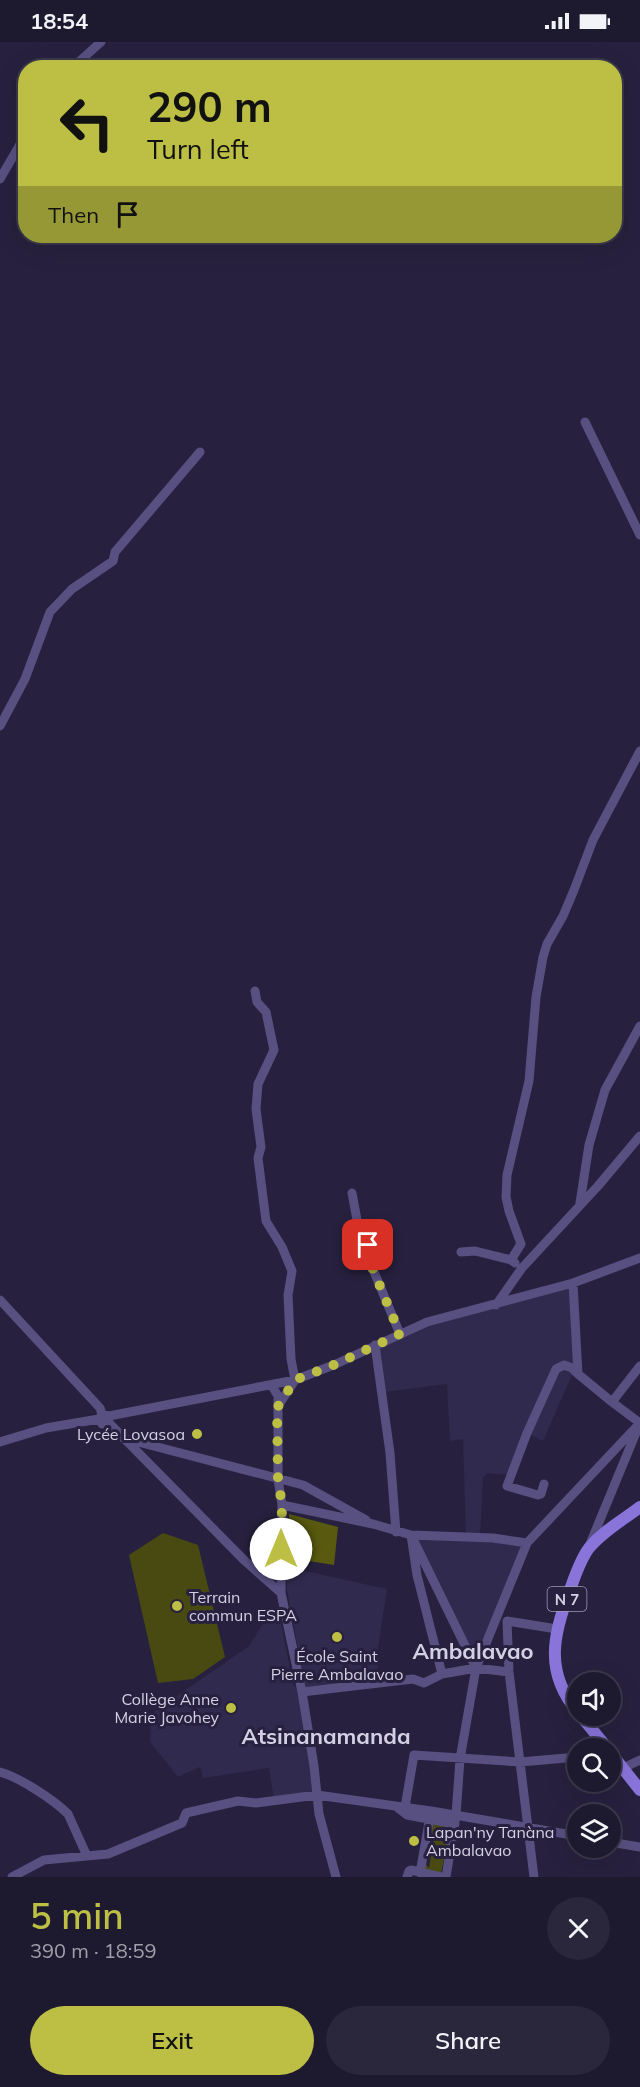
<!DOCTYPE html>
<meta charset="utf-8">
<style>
:root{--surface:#1d192f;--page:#2a263b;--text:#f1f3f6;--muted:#a0a0aa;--line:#3b384b;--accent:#bcbf44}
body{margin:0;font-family:Mulish,sans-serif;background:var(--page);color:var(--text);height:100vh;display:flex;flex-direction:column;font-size:22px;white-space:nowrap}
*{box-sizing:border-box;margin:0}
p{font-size:20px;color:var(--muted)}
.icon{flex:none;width:33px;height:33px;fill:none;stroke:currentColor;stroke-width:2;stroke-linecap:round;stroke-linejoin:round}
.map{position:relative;height:1835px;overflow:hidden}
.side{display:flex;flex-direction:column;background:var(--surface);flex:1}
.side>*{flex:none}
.banner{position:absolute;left:18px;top:18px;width:604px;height:183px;border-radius:24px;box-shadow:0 6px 24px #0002,0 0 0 2px var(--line);background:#bcbf44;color:#111;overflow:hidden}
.buttons{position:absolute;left:567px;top:1630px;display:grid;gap:12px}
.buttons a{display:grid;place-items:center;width:54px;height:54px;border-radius:50%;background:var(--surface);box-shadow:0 6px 24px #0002,0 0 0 2px var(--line);font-size:30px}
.pin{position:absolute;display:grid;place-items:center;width:51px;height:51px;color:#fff;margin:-26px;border-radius:12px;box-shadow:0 3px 9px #0006}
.me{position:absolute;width:66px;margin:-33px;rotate:0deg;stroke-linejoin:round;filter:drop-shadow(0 0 4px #0008)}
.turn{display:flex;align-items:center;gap:21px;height:126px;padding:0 30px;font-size:27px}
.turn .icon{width:78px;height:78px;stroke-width:2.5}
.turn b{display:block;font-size:42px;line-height:51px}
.then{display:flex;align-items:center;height:57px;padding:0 30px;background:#0003;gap:12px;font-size:22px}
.round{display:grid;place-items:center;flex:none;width:63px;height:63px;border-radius:32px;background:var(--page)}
.summary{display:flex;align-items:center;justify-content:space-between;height:102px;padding:0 30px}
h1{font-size:36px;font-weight:600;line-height:45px;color:var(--accent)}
.action{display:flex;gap:12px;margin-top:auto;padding:12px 30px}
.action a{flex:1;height:69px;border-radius:36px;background:var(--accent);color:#111;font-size:24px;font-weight:600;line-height:69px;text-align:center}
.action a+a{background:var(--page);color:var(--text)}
.status{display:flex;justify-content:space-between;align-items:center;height:42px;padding:0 30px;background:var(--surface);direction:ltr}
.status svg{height:16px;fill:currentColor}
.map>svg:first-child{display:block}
</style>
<div class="status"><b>18:54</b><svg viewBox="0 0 49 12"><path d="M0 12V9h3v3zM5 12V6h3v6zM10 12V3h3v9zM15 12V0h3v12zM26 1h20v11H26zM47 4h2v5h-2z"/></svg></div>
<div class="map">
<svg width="640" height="1835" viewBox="0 0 640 1835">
<rect width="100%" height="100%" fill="#27213f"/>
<path fill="#302a4e" d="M574,1245L576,1321L572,1333L543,1399L527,1391L511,1433L487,1431L483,1436L480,1493H466L463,1397L450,1399L447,1342L385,1350L376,1304L426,1283Z
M415,1494L472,1497L529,1506L476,1626Z
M287,1525L387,1547L377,1613L378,1638L306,1647L287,1548Z
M280,1576L293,1642L298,1648L316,1753L274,1758L269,1726L203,1736L200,1725L178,1735L150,1700L151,1672L249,1604L264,1580Z"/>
<path fill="#494a12" d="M163,1491L198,1503L225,1615L193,1637L158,1641L129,1513Z
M432,1780L451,1784L441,1831L425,1830V1821L429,1826L434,1796L430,1789Z"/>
<path fill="#595a0f" d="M289,1472L338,1485L334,1523L290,1516Z"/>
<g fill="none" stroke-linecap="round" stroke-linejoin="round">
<path stroke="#585081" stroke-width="9" d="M72,26L101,0
M0,137L26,92
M585,380L640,493
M0,684L25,637L50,570L72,547L113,519L115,510L200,410
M255,949L257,960L266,970L274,1008L258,1042L256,1067L261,1105L258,1116L266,1179L282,1205L292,1229L288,1253L291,1317L295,1338L278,1364
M352,1151L360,1194L365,1195L375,1217L372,1225L400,1292
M580,1161L589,1103L605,1048L640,984
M461,1210L475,1209L511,1218L515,1221
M511,1218L521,1202L509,1169L506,1155L507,1133L529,1039L536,955L543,915L547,902L563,874L574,848L593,798L640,709
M573,1241L578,1332L612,1360
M0,1258L100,1366L102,1372L109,1374L295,1338L336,1322L427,1280L573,1241L640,1216
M496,1263L522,1226L598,1144L640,1094
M375,1303L390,1411L396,1490
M272,1344L278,1354V1437L282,1463L281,1551L302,1650L314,1724L319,1772L336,1835
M99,1377L102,1382L109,1381L245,1519L281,1551
M123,1396L303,1443L366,1478
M0,1400L46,1386L99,1377L101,1374
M544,1442L541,1452L538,1453L507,1444L527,1391L556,1327L564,1323L572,1326L578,1332
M282,1463L373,1482L411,1493L417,1533L442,1632L476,1626L509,1630
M590,1502L640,1381L612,1360L640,1324
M476,1626L411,1493L493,1496L527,1501
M302,1650L413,1637L424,1641L442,1632
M623,1726L640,1718
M0,1730C19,1735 54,1758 68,1772L87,1814
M405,1765L414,1713L520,1720L578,1715
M398,1766L407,1773L455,1782
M610,1800L640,1805
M420,1831L431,1769
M12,1835L44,1818L108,1812L182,1781L186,1771L238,1759L256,1761L317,1753L431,1769L578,1794
M407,1835L409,1829L411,1828L441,1835
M446,1835L456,1773L460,1717L476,1626L527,1501L640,1381
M534,1835L509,1630L507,1579L557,1587"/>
<path stroke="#8975da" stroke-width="12" d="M578,1670C544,1631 553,1592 570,1548C575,1534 580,1518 589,1506C603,1489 623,1478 640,1465
M581,1674L608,1707
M610,1710L640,1748"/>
</g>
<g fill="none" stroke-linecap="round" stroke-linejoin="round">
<path stroke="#bcbf44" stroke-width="10" stroke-dasharray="0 18" d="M281,1507L282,1463L278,1437L277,1366L295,1338L336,1322L400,1292L372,1225L375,1217L368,1203"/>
</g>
<g fill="#bcbf44" stroke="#27213f" stroke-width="2">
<circle cx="197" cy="1392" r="6"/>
<circle cx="177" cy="1564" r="6"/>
<circle cx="337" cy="1595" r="6"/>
<circle cx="231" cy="1666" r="6"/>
<circle cx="414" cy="1799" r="6"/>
</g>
<g text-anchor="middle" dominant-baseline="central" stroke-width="6" stroke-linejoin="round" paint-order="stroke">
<rect fill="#27213f" stroke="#9f9cb2" stroke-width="1.5" x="547.5" y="1545" width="39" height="24" rx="4.5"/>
<g font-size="15" font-weight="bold" fill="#d3d0e4">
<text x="567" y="1557">N 7</text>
</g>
<g font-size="16" fill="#d3d0e4" stroke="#27213f" text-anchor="end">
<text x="185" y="1392">Lycée Lovasoa</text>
<text x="189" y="1555" text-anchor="start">Terrain<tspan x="189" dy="18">commun ESPA</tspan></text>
<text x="337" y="1614" text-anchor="middle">École Saint<tspan x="337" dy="18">Pierre Ambalavao</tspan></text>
<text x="219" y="1657">Collège Anne<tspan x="219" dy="18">Marie Javohey</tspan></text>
<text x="426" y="1790" text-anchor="start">Lapan'ny Tanàna<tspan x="426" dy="18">Ambalavao</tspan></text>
</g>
<g font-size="22" font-weight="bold" fill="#d3d0e4" stroke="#27213f">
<text x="473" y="1609">Ambalavao</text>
<text x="326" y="1694">Atsinanamanda</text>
</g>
</g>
</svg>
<div class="buttons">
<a><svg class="icon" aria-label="sound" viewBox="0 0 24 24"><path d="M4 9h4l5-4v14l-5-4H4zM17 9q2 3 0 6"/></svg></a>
<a><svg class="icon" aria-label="search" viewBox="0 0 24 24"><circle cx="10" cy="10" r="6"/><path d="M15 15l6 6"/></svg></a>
<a><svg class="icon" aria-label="layers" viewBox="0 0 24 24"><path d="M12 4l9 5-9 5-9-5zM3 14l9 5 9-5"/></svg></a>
</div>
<div class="pin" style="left:368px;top:1203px;background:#d93025"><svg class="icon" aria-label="arrive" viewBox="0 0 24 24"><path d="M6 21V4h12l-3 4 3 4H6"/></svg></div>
<svg class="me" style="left:281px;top:1507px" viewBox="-20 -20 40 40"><circle r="19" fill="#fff"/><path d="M0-13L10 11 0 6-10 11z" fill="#bcbf44"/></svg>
<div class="banner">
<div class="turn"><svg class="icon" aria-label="left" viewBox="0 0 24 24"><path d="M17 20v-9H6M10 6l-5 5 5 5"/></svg><div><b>290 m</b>Turn left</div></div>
<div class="then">Then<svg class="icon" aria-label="arrive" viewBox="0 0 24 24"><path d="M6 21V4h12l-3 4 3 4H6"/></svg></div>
</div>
</div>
<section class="side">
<div class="summary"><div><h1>5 min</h1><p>390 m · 18:59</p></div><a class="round"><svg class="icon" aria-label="close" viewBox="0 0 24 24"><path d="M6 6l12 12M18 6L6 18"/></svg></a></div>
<div class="action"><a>Exit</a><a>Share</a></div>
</section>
